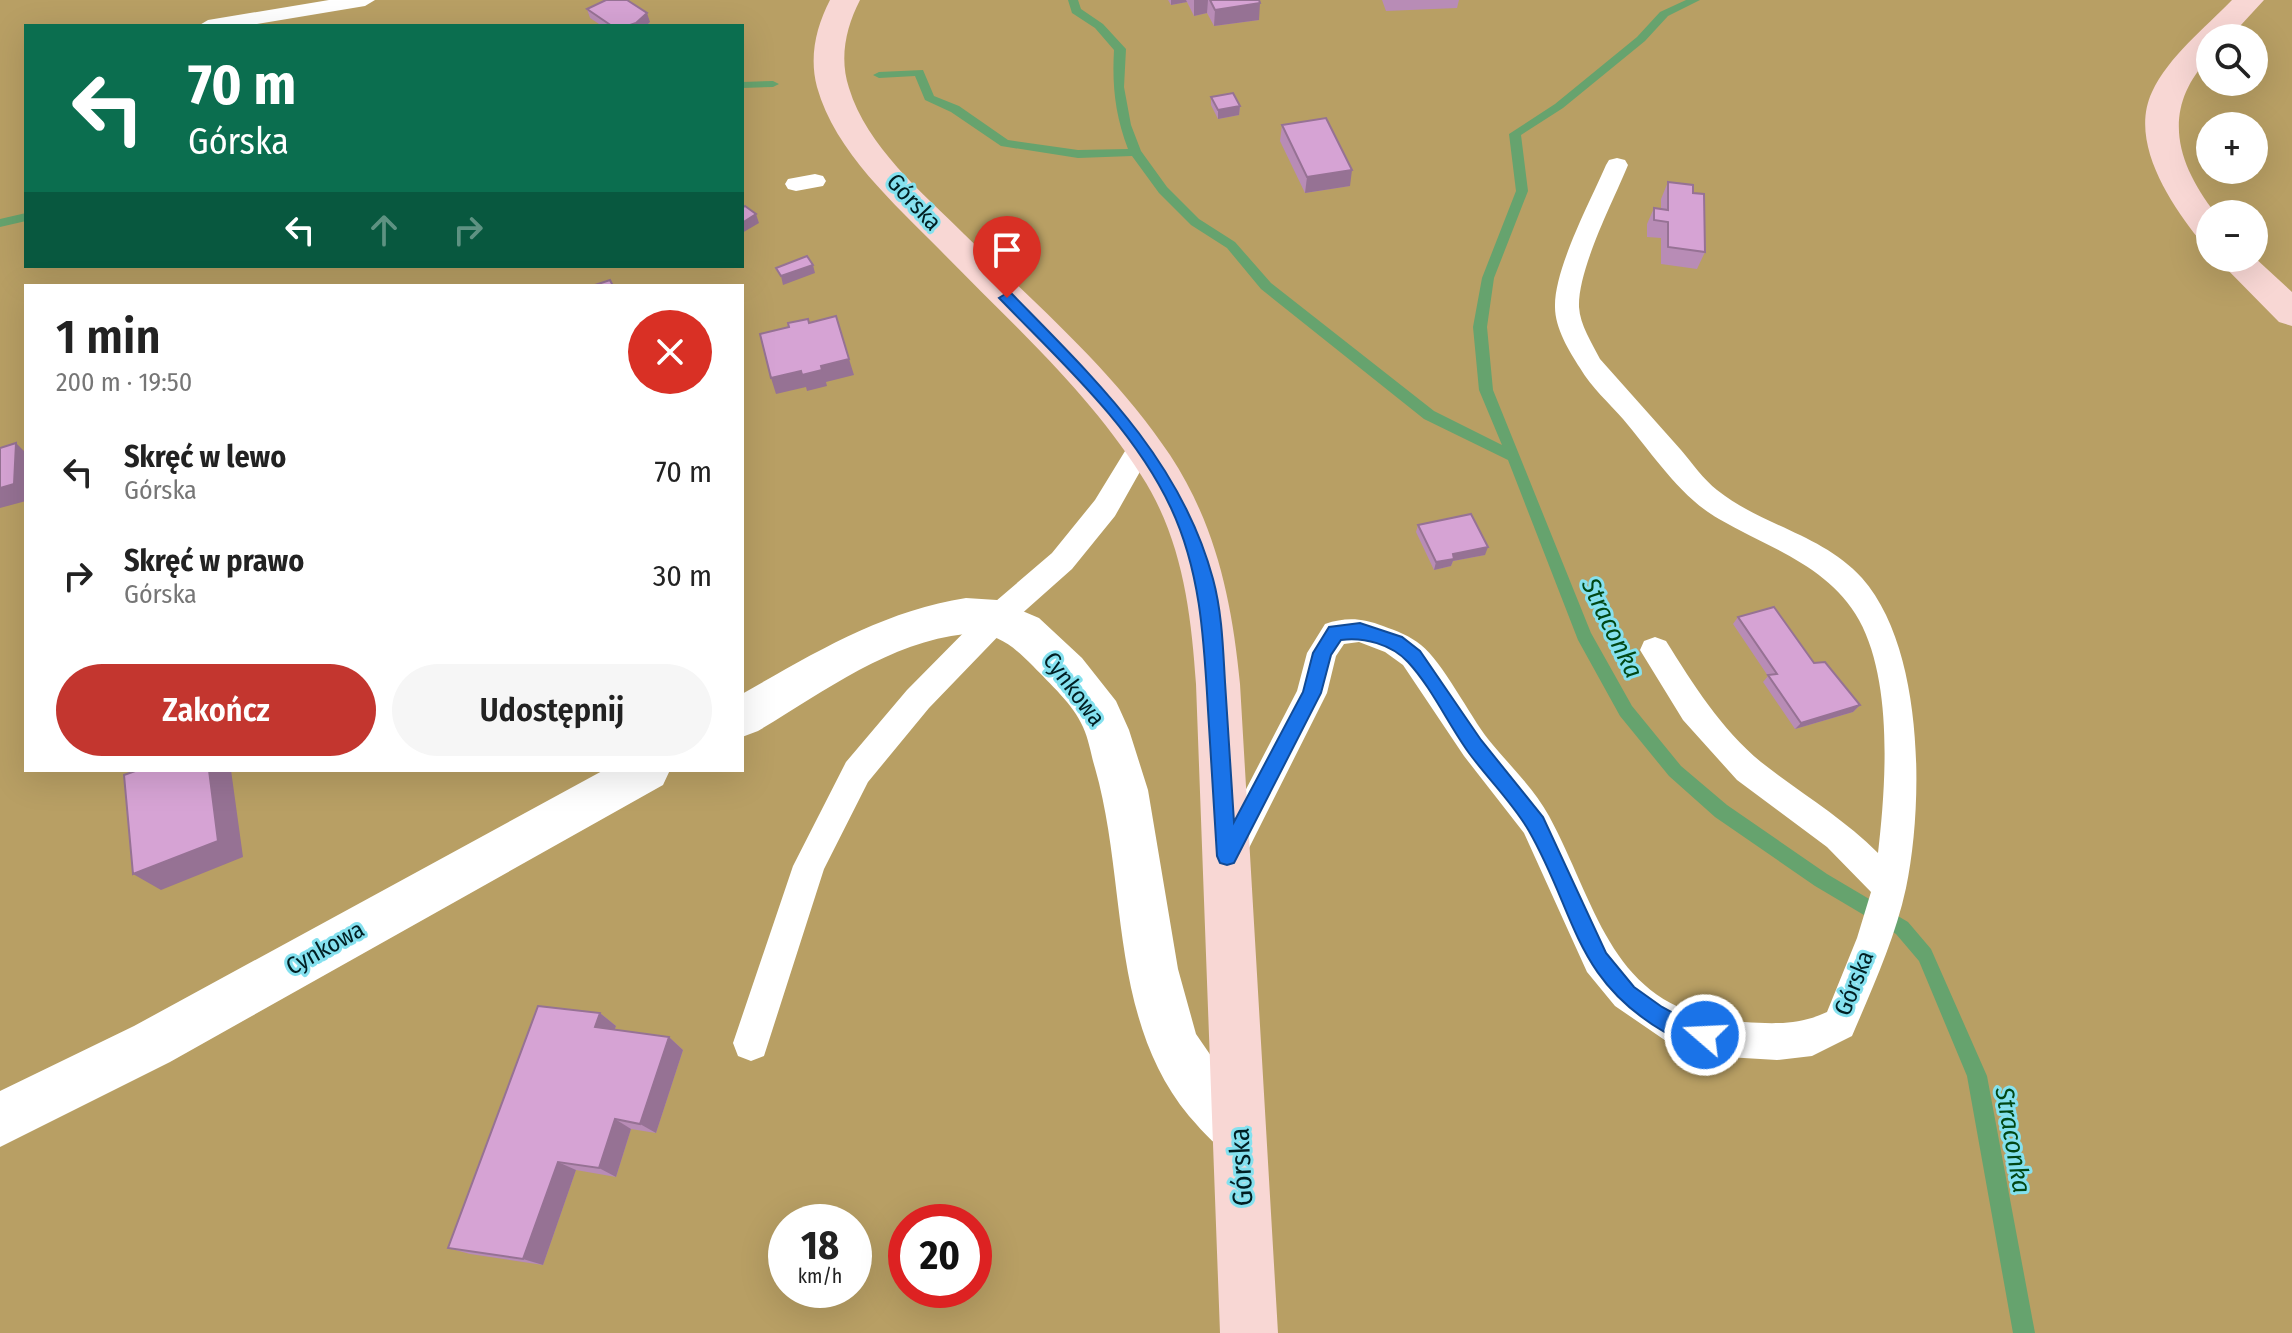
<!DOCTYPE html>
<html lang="pl">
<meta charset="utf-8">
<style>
:root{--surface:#fff;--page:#f6f6f6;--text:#222;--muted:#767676;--accent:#c3362f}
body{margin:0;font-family:"Fira Sans Condensed",sans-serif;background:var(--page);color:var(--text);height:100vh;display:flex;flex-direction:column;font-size:30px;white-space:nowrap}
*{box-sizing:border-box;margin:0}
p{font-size:26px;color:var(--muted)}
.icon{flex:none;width:44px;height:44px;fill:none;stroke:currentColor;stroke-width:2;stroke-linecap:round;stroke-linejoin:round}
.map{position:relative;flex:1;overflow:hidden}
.side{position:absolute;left:24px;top:284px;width:720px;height:488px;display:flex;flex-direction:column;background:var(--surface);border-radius:0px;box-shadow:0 8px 32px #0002}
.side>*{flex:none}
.hud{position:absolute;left:24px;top:24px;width:720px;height:244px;border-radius:0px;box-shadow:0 8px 32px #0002;background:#0b6e4f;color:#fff;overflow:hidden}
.buttons{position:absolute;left:2196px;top:24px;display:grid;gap:16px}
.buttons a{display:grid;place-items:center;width:72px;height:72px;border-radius:50%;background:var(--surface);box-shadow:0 8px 32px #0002;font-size:40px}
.speed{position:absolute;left:768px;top:1204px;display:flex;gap:16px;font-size:40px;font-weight:700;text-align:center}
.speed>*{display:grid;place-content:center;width:104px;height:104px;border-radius:50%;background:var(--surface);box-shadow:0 8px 32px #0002;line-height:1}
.speed small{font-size:20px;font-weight:400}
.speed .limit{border:12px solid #d22;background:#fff;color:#111}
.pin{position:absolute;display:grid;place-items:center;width:68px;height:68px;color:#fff;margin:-82px -34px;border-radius:50% 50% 50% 0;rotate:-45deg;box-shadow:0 0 8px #0007}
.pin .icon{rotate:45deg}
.me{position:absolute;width:88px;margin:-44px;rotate:289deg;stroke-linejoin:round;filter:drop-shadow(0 0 6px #0008)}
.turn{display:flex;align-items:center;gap:28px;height:168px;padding:0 32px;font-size:36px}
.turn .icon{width:104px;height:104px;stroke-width:2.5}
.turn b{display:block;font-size:56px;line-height:68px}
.lanes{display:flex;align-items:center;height:76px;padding:0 32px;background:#0003;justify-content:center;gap:40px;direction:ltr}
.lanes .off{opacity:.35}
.round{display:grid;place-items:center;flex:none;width:84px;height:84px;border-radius:42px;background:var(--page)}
.headline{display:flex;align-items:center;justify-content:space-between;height:136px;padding:0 32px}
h1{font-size:48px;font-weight:600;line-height:60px}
.primary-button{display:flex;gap:16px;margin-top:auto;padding:16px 32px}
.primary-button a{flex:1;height:92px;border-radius:48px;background:var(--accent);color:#fff;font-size:32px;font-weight:600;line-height:92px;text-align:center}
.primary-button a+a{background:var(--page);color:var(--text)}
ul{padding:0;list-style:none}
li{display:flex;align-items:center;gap:24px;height:104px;padding:0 32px}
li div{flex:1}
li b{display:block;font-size:30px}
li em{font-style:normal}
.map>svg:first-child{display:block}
</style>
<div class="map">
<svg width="2292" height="1333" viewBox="0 0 2292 1333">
<rect width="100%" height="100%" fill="#85e1ef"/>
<path fill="#b89f64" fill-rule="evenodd" d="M0,0H2292V1333H0ZM26,26H742V266H26ZM2210,38H2254V82H2210ZM2210,126H2254V170H2210ZM2210,214H2254V258H2210ZM26,286H742V770H26ZM786,1222H854V1290H786ZM906,1222H974V1290H906Z"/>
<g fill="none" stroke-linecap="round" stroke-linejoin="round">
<path fill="#66a36e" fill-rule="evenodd" d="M1068,0H1078L1081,9L1103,24L1126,49L1124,87L1131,125L1141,151L1167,187L1199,219L1235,242L1271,283L1434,411L1502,445L1479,390L1473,327L1482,278L1516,191L1509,134L1555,104L1637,37L1660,12L1686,0H1700L1668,16L1645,41L1563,108L1521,135L1528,191L1494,278L1487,327L1493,390L1591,633L1632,706L1681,766L1727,805L1827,874L1908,922L1931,949L1987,1076L2035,1333H2013L1967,1076L1919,961L1896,934L1815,886L1715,817L1669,776L1620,716L1578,640L1508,460L1424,419L1261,289L1227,248L1191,225L1159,193L1132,156L1078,158L1001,146L951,112L925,100L915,76L879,78L873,75L879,72L923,70L934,96L959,106L1008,140L1078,150L1128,149C1115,115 1112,85 1114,50L1095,28L1072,13Z
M742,82L773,81L779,84L773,87L742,88Z
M26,213V221L0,227V219Z"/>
<path fill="#fff" fill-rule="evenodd" d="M329,0H375L365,6L245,26H198L208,20Z
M1617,158L1625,160L1628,165C1613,202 1578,268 1579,307C1580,325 1592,343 1600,359C1627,389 1654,420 1681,450C1692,463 1704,480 1717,490C1762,526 1822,534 1862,578C1924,648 1924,802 1906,888C1895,939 1872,989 1852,1036L1812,1056L1777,1060L1727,1057L1669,1043L1615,1006L1587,972L1524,833L1464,756L1403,665L1385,652L1359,642L1344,644L1336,656L1327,693L1242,862L1230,866L1218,862L1214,851L1297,691L1307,653L1325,624C1346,617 1362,618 1383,626C1397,631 1410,636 1421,645C1442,661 1470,716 1488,739C1508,764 1534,788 1549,816C1600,911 1612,1014 1744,1022C1774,1024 1800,1025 1827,1012L1857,938L1871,892L1827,847L1737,780L1683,720L1640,650L1644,641L1655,637L1666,641C1693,684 1721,729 1761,762C1800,793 1842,817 1878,853C1886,784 1893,682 1859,620C1829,566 1769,548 1719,519C1680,497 1652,453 1623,419C1609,403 1591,387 1580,368C1569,351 1555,328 1555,307C1554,269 1590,202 1606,165L1609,160Z
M815,174L823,176L826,181L823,186L796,191L788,189L785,184L788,179Z
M1142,435L1151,438L1155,445L1115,516L1072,569L1009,625L929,708L868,782L824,869L764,1056L751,1061L738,1056L733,1043L793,866L846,762L907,690L989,607L1052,553L1095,500L1133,438Z"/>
<path fill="#fff" fill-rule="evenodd" d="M966,598L997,600L1039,618L1082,658L1116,701L1129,730L1148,790L1178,969L1196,1034L1220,1069L1258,1112L1266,1131L1258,1150L1239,1158C1217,1149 1205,1134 1189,1116C1108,1018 1128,883 1095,768C1091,755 1089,740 1083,727C1073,704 1050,684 1033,666C1013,646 996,631 965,634C889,642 822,693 758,731L742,737V694C814,653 883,611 966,598Z
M604,770H670L663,785L170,1062L0,1147V1091L134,1026Z"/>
<path fill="#f8d7d4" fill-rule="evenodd" d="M830,0H860C846,27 839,58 849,88C867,147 922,192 964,234C1036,304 1114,371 1170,455C1216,525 1232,601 1240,684L1278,1333H1220L1196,684C1191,611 1182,538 1141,475C1087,390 1010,322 940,250C895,204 835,152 817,87C809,57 816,27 830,0Z
M2232,0H2264L2229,38H2210V57C2161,108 2175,162 2216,214H2210V241L2198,238C2169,201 2129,141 2152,92C2169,56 2205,28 2232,0Z
M2254,257L2292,292V326L2279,322L2216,258Z"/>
</g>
<path fill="#b88cb6" d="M1168,0H1259V20L1214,26L1207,13L1194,16L1187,2L1171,5Z
M1382,0H1459L1457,8L1386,11Z
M587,9L650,22L646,26H602L590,18Z
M1211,97L1240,106L1239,115L1218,119L1211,105Z
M1282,125L1350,186L1305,193L1280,141Z
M1668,182L1693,193L1705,252L1697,269L1661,264V238L1647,237V224L1654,208L1661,209V199Z
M1418,525L1485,555L1453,561L1451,566L1434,570L1416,532Z
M1738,617L1814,663L1860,705L1853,712L1795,729L1763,682L1768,676L1733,624Z
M600,1013L616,1026L614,1030L669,1037L683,1050L656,1133L631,1129L616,1177L576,1170L543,1265L470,1254L448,1248Z"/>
<path fill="#967294" d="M1171,0H1186L1187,2L1171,5Z
M1194,0H1208L1207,13L1194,16Z
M1260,3L1259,20L1214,26L1215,10Z
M647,13L650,22L646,26H627Z
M1240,106L1239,115L1218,119V110Z
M1352,170L1350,186L1305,193L1307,177Z
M756,214L759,223L742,233V223Z
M813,265L815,273L783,285L781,276Z
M849,359L854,375L826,382L827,386L807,391L806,387L776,394L771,378Z
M16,443L26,453V501L0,508V488Z
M1488,547L1485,555L1453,561L1451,566L1434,570L1436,562L1453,554Z
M1860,705L1853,712L1795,729L1801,723Z
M209,770H231L243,857L161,890L133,874Z
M600,1013L616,1026L611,1039L595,1027Z
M669,1037L683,1050L656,1133L640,1124Z
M615,1119L631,1129L616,1177L599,1168Z
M558,1162L576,1170L543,1265L523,1259Z"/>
<path fill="#d6a3d4" stroke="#967294" stroke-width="2" d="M606,0H627L647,13L636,23L627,26H612L587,9Z
M1210,0H1259L1260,3L1215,10Z
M1233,93L1240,106L1218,110L1211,97Z
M1326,118L1352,170L1307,177L1282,125Z
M1668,182L1693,185V193L1704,194L1705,252L1668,247V222L1654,220V208L1668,210Z
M745,206L756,214L742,223V208Z
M807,256L813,265L781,276L776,268Z
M610,280L613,286H592Z
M836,316L849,359L821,366L822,370L802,375L801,371L771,378L760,334L789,327L788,323L808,319L809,323Z
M16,443L14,484L0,488V448Z
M1471,514L1488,547L1453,554L1454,559L1436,562L1418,525Z
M1774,607L1814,663L1825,662L1860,705L1801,723L1768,675L1777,674L1738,617Z
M138,770H209L218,841L133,874L124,775Z
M538,1006L600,1013L595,1027L669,1037L640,1124L615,1119L599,1168L558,1162L523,1259L448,1248Z"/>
<path fill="#1a73e8" stroke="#114b97" stroke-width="2" d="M1007,293L1012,294C1095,379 1181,460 1213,579C1222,612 1223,648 1225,682C1228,728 1231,775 1234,822L1303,692L1313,653L1329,627L1360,623L1402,637L1420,651L1481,740L1543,817L1606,953L1634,987L1662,1007L1686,1020L1712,1027L1716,1035L1712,1042C1698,1048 1680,1041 1666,1033C1573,979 1577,915 1529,831C1513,803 1488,779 1469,753C1448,724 1432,688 1408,662C1391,644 1364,637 1341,640L1331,655L1321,693L1234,863L1227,865L1220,863L1217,856C1214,808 1211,759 1208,710C1204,641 1201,572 1171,508C1133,427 1063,364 1002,301L999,298Z"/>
<g text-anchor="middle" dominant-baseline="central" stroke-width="6" stroke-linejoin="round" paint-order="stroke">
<g font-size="24" fill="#011f23" stroke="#85e1ef">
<text transform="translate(914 202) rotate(47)">Górska</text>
<text transform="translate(1074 689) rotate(53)">Cynkowa</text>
<text transform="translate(325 948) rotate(-29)">Cynkowa</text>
<text transform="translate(1854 983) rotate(-68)">Górska</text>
</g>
<g font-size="26" font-style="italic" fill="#004715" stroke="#85e1ef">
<text transform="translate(1612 628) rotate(64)">Straconka</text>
<text transform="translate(2013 1140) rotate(80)">Straconka</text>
</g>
<g font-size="28" fill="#011f23" stroke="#85e1ef">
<text transform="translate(1241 1167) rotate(-93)">Górska</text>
</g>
</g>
</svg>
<div class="buttons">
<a><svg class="icon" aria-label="search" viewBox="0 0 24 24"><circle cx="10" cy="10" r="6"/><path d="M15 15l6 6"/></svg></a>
<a>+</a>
<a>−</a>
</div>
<div class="speed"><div>18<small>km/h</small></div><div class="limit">20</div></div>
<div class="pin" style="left:1007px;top:298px;background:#d93025"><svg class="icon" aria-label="arrive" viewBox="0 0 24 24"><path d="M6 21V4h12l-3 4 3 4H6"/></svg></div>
<svg class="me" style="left:1705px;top:1035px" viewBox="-20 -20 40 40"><circle r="17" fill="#1a73e8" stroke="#fff" stroke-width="3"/><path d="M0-11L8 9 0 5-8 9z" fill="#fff"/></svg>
<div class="hud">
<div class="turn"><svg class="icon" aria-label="left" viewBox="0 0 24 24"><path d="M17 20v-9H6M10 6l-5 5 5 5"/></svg><div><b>70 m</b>Górska</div></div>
<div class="lanes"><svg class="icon" aria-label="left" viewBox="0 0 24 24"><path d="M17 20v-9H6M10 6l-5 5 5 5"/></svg><svg class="icon off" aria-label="ahead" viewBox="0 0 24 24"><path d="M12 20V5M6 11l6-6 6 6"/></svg><svg class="icon off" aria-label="right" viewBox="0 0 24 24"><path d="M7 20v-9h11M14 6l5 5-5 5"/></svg></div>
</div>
<section class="side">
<div class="headline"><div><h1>1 min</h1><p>200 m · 19:50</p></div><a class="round" style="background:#d93025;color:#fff"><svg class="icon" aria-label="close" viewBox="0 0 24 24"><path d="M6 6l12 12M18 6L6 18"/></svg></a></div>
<ul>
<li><svg class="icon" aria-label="left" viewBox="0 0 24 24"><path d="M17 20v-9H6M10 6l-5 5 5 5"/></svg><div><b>Skręć w lewo</b><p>Górska</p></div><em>70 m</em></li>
<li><svg class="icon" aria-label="right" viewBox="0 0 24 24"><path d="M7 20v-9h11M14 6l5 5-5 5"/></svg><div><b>Skręć w prawo</b><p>Górska</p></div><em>30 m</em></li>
</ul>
<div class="primary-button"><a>Zakończ</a><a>Udostępnij</a></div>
</section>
</div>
